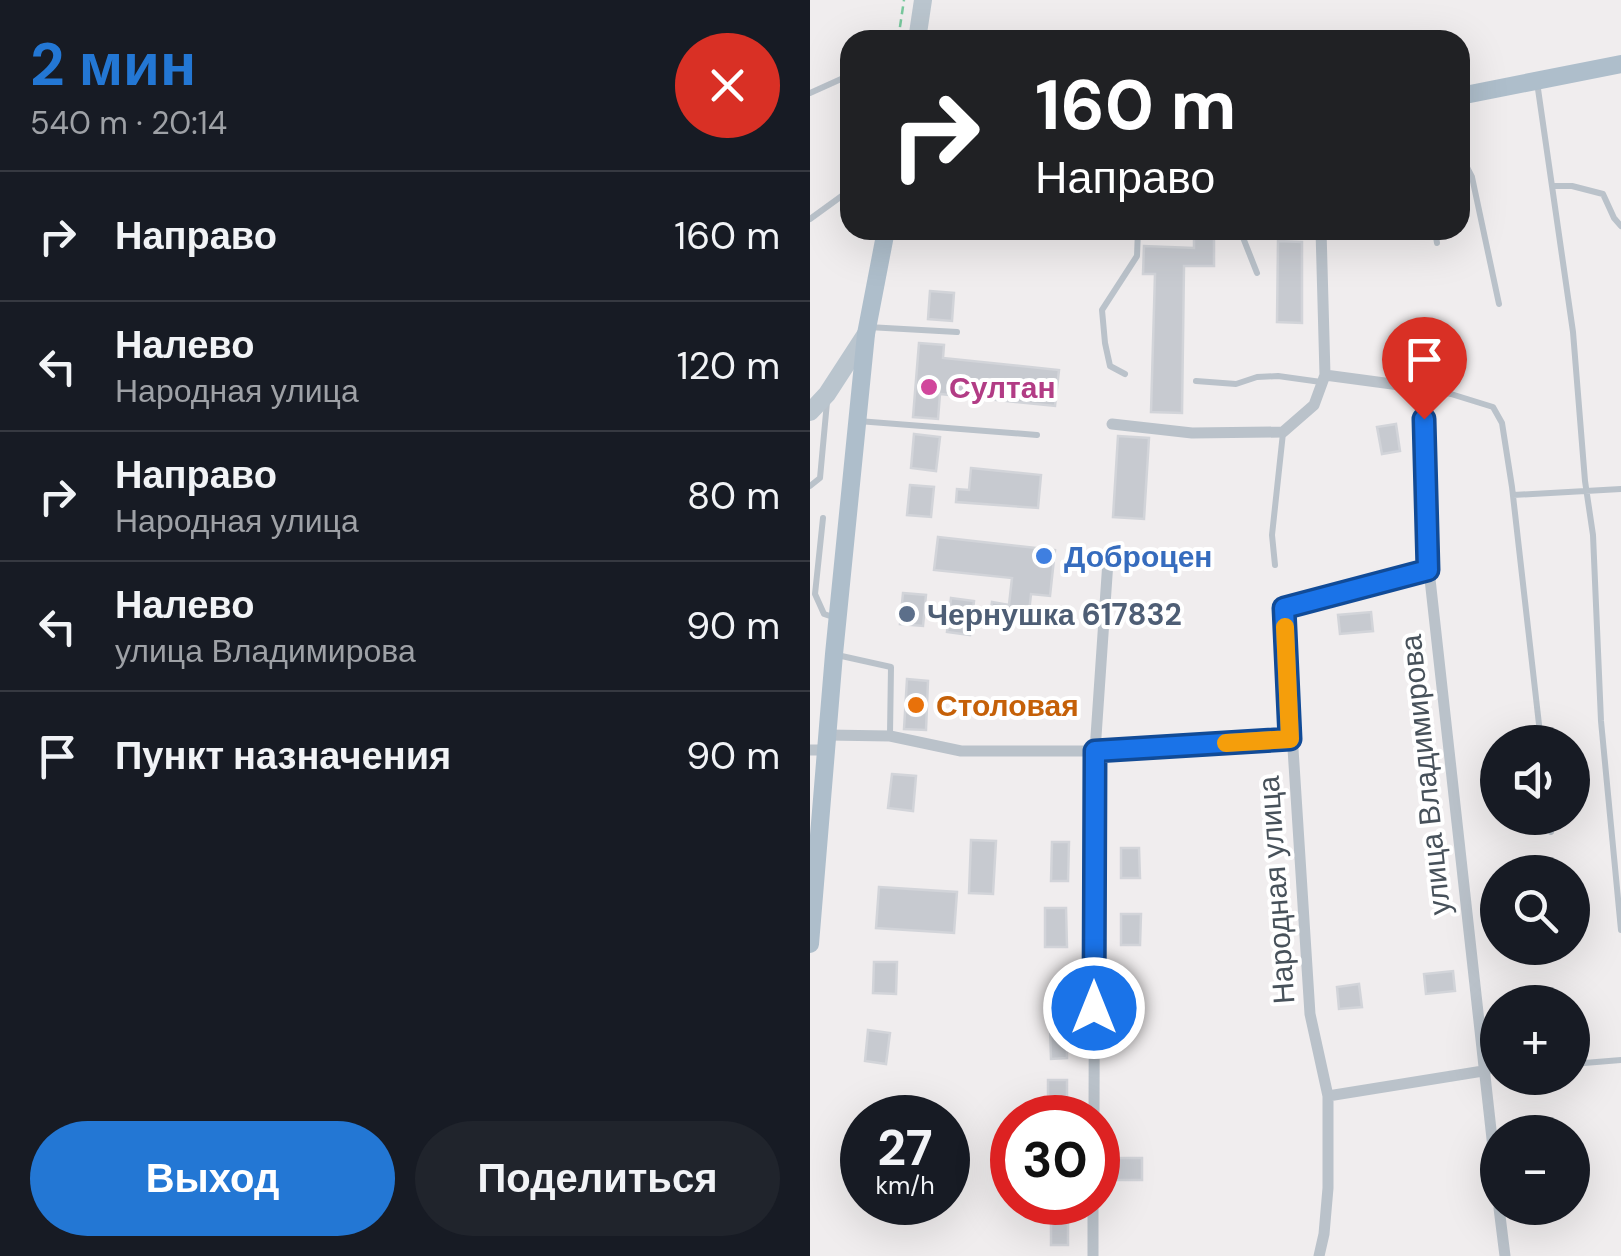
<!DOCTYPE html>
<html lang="ru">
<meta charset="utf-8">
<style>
:root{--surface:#171b24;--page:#20242c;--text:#f1f3f6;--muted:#9ea1a6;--line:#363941;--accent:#2377d4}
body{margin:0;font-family:"DM Sans",sans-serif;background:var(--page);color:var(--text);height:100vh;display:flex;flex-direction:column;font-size:38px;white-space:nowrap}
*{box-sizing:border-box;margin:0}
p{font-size:32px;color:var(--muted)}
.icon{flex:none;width:55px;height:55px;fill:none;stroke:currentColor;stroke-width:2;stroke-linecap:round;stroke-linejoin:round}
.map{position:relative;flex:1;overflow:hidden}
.side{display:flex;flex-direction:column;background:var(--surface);width:810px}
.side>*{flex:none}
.hud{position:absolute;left:30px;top:30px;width:630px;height:210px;border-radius:30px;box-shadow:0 10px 40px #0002;background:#202124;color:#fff;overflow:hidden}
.buttons{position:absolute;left:670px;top:725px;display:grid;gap:20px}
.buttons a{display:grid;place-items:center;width:110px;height:110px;border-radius:50%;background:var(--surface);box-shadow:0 10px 40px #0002;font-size:50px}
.speed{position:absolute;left:30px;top:1095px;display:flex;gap:20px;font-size:50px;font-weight:700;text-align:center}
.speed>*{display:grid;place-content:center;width:130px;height:130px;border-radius:50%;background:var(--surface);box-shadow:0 10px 40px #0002;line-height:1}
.speed small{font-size:25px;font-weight:400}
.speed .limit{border:15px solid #d22;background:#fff;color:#111}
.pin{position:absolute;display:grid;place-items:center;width:85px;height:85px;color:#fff;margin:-102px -42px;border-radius:50% 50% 50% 0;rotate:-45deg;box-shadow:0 0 10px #0007}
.pin .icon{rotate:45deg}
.me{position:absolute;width:110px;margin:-55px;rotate:0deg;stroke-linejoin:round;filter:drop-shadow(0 0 8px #0008)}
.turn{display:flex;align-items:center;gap:35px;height:210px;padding:0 30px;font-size:45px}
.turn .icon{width:130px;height:130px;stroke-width:2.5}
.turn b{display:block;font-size:70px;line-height:85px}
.round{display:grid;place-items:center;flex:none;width:105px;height:105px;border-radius:52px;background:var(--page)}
.head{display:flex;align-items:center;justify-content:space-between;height:170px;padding:0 30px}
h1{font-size:60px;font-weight:700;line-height:75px;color:var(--accent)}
.action{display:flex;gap:20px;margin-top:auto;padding:20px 30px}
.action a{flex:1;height:115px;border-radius:60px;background:var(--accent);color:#fff;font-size:40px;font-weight:700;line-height:115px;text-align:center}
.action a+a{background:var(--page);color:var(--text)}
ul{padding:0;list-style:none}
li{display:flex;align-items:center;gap:30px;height:130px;padding:0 30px;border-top:2px solid var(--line)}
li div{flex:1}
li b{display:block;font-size:38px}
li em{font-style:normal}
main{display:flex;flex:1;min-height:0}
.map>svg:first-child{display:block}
</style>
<main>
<section class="side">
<div class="head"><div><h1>2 мин</h1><p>540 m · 20:14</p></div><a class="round" style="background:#d93025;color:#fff"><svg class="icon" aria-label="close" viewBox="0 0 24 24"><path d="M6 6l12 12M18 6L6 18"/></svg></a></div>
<ul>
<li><svg class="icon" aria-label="right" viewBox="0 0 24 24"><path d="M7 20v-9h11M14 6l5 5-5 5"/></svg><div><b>Направо</b></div><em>160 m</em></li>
<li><svg class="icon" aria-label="left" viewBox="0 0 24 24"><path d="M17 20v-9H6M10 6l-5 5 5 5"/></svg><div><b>Налево</b><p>Народная улица</p></div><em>120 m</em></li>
<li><svg class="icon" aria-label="right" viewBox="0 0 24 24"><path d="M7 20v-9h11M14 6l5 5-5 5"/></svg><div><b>Направо</b><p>Народная улица</p></div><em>80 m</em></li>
<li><svg class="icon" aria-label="left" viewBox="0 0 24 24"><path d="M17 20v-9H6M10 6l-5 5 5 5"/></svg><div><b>Налево</b><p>улица Владимирова</p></div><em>90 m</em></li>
<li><svg class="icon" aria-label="arrive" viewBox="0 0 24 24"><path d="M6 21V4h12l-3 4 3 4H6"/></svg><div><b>Пункт назначения</b></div><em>90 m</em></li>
</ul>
<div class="action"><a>Выход</a><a>Поделиться</a></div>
</section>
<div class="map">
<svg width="811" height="1256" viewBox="0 0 811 1256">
<rect width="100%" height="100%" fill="#f0edee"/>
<path fill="#c7cad0" stroke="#d2d4d9" stroke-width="2.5" d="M404,238V266H374L372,413L341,412L345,274H333L334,246L384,248V239Z
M468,241L492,242V323L467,322Z
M120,291L144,293L142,321L118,319Z
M109,343L134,345L133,358L249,370L245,406L130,394L128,419L103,417Z
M586,424L590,451L572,454L567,427Z
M104,434L130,437L126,471L101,468Z
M308,436L339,438L334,519L303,517Z
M161,468L231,475L228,508L146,502L147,489L159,490Z
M100,485L124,487L121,517L97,515Z
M128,537L245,550L240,596L221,594L218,621L180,616L182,602L199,605L202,578L124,570Z
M93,593L116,595L113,626L90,624Z
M141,598L164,601L160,635L137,632Z
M561,612L563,631L530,634L528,615Z
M97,679L118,681L116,730L94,729Z
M82,774L106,776L103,811L78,808Z
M161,840L186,841L183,894L159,893Z
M242,842H259L258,881H241Z
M311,848H329L330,878H311Z
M69,887L147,892L144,933L66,928Z
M235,908H256L257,947H235Z
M311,914H331L330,945H311Z
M64,962H87L86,994L63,993Z
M643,971L645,991L616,994L614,974Z
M549,984L552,1007L529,1009L527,987Z
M257,1026V1058L241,1059L240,1027Z
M58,1030L80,1033L76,1064L55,1061Z
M238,1080H257V1118H238Z
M306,1158H332V1180H306Z
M241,1211H258V1245H241Z"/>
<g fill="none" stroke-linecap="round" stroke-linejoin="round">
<path stroke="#78c89d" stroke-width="2.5" stroke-dasharray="8 5" stroke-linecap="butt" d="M88,40L94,0"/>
<path stroke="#bac2ca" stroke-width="6" d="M727,82L763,332L775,481L783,535L791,721L811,930
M0,93L40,75
M650,154L662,177L689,304
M742,186H762L793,194L804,218L811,226
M0,219L40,190
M430,230L447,273
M625,230L627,243
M182,234L328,231
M58,327L147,332
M315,374L300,366L295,343L292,310L327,256L328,230
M386,381L426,384L447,377L468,376L511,382
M613,389L641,394L683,407L692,423L702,487L731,742
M48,421L227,435
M0,486L10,478L17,402
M703,495L811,489
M13,518L5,594L14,614L26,618
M465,565L462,535L473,433
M27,655L81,667L80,734
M739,818L741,832
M762,1064L811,1060
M674,1071L688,1070"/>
<path stroke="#bac2ca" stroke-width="11" d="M515,375L612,388C616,449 613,510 619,570L688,1193
M302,424L382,433L473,432L504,405L515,375L511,230
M17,735L80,736L151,751H285L481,739
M0,750H16
M518,1096L673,1071
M284,1118L285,751L298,561
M689,1208L695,1256
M283,1256V1202
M509,1256L514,1234L518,1188V1096L500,1014L474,608L619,570"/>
<path stroke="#bac5ce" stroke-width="18" d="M107,40L113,0
M0,412L17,394L56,334"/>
<path stroke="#aebecb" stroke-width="18" d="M650,96L811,64
M0,944L24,654L56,334L76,230"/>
</g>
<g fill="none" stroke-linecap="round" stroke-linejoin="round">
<g stroke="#114b97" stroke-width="25">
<path id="route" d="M284,1008L285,751L480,739L474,608L618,570L614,419"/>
</g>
<use href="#route" stroke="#1a73e8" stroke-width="18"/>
<path stroke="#f59e0b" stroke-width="18" d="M416,743L480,739L475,627"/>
</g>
<circle fill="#d1479c" stroke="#fff" stroke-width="4" cx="119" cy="387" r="10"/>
<circle fill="#3f7fe0" stroke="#fff" stroke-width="4" cx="234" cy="556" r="10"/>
<circle fill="#5c6f8a" stroke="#fff" stroke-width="4" cx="97" cy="614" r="10"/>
<circle fill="#e8710a" stroke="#fff" stroke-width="4" cx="106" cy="705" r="10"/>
<g text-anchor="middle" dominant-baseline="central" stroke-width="8" stroke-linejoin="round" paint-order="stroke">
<g font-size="30" font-weight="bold" fill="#b23c85" stroke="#fff" text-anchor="start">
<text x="139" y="387">Султан</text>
</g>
<g font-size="30" font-weight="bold" fill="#366cbe" stroke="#fff" text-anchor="start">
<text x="254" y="556">Доброцен</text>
</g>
<g font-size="30" font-weight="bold" fill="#4e5e75" stroke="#fff" text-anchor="start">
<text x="117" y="614">Чернушка 617832</text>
</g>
<g font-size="30" font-weight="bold" fill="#c56008" stroke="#fff" text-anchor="start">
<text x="126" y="705">Столовая</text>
</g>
<g font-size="30" fill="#47515a" stroke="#fff">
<text transform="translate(615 775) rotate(-96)">улица Владимирова</text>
<text transform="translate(466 890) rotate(-94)">Народная улица</text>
</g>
</g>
</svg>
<div class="buttons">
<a><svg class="icon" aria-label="sound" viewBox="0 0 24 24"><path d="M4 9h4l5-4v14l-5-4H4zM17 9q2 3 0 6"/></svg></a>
<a><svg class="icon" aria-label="search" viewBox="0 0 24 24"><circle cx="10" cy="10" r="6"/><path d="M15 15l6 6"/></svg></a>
<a>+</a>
<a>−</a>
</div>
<div class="speed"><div>27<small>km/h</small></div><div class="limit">30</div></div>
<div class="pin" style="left:614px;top:419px;background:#d93025"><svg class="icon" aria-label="arrive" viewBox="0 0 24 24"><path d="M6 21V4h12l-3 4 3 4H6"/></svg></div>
<svg class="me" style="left:284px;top:1008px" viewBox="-20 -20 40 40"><circle r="17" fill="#1a73e8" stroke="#fff" stroke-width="3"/><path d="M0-11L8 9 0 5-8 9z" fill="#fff"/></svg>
<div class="hud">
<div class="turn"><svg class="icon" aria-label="right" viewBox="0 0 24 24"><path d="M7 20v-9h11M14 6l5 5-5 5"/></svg><div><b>160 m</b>Направо</div></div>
</div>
</div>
</main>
